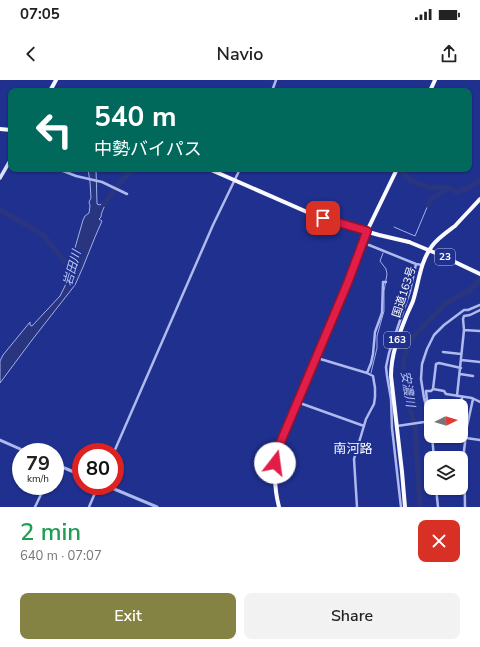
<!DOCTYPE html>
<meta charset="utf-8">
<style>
:root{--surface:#fff;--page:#f2f2f2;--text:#222;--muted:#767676;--accent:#848344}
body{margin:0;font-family:"Nunito Sans","Noto Sans JP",sans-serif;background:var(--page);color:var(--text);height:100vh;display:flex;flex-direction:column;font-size:15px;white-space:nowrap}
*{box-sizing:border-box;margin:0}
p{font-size:13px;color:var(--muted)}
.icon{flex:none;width:22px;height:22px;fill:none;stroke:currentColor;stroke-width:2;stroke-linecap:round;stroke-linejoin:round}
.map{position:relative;height:427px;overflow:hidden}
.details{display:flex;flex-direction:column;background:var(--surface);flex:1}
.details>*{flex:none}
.top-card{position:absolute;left:8px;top:8px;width:464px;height:84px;border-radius:8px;box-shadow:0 1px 3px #0004;background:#00695c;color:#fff;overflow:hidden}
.needle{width:26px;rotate:85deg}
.tools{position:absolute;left:424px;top:319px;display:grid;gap:8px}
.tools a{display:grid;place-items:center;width:44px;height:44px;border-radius:8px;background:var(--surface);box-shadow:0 1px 3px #0004;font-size:20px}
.speed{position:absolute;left:12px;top:363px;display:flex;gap:8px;font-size:20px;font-weight:700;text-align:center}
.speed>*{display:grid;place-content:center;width:52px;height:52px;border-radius:50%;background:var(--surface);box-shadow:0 1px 3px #0004;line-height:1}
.speed small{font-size:10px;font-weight:400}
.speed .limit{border:6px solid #d22;background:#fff;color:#111}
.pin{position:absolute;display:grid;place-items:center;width:34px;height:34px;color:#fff;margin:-17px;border-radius:8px;box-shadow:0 2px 6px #0006}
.me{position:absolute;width:44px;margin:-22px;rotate:15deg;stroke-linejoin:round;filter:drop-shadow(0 0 3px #0008)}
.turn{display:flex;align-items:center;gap:14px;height:84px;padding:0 20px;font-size:18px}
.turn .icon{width:52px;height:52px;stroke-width:2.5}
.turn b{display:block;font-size:28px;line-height:34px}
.round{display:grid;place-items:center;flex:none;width:42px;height:42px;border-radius:8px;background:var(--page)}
.headline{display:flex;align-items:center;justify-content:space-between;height:68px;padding:0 20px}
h1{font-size:24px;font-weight:600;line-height:30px;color:#1e9e55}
.cta{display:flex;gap:8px;margin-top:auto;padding:8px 20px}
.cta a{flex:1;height:46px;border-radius:8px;background:var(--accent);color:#fff;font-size:16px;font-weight:600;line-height:46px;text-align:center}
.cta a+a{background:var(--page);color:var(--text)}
.status{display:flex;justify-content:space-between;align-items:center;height:28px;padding:0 20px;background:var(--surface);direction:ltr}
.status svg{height:11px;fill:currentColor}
header{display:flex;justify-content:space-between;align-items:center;height:52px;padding:0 20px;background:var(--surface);font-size:18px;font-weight:600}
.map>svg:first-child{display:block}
</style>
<div class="status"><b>07:05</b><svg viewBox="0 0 49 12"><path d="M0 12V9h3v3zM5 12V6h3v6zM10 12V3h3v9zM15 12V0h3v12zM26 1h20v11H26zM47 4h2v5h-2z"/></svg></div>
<header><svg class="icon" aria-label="back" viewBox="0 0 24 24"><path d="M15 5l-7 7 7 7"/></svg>Navio<svg class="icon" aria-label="share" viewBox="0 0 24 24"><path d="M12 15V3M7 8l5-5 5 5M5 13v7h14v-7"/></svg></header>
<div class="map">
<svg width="480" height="427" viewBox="0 0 480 427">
<rect width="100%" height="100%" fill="#1f308f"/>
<path fill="#29357e" stroke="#a2afee" d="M88,89H96L97,124L100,125L110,117C107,121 101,132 101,137L99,139L102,141L95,157L83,187L75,205L32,260L0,303V281L3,275L30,242V245L32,246L60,216L65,206L71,182L83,140L85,136L89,133L90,126L89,122L91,118L90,102Z"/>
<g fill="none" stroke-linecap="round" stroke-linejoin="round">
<path stroke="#a2afee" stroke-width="1" d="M394,147L415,156L428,125
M371,293L377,268V256L384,231V211L387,194L386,189L380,181L383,173"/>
<path stroke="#29357e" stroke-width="5.5" d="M400,89L411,101L431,108L442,107L448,108
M104,124L120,103L133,89
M428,125L431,119L448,108L457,112L466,109L480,100
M0,130L27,145L44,156L71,189
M420,427L415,347L406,314L403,296L404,278L410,260L445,224L470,210L480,199"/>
<path stroke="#aeb9ed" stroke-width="2.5" d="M272,11L276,0
M58,89L76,96L102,102L127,114
M369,165L416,184L422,185
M464,250L480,251
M443,272L461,274
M317,278L367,293L373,296L375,308V317L374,324L366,339L354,379L357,427
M461,280L480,282
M367,293L371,283L373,274L375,252L382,233L383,203V202H386
M460,294L473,296
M433,309L436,284L439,283L461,288
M457,316L464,250L463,239L464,236L470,235L480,230
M297,322L364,346
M461,326L462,317
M428,330L426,311H431L433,309L444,311L446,314L472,318L480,322
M461,337L468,342
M461,344L467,346
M397,346L431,341
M431,346L429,334L427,330L424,318L421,299L422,284L427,269L434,255L444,245L464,230H468L480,225
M432,356L434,378
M466,358L480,360
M114,372L213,145L240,89
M436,408L438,427
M35,427L45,406
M89,427L98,406
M401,427L392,348L391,319L387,296L386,287L389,273L410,211L416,184
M465,427L464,371L467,346L473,319"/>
<path stroke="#aeb9ed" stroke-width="3" d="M0,360L27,372
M55,384L81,395
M107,406L157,427"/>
<path stroke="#dadffa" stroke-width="3.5" d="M0,98L11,79"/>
<path stroke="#f4f5ff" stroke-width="4" d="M50,11L56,0"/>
<path stroke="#fafaff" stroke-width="4" d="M430,11L435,0
M0,49L11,50
M209,89L323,139L379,155L409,162
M279,427C273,403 274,384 281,361L348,202L367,151L397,89
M405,427L402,392L391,296C391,275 398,257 406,237C408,232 411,226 413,221C419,202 420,182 432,166C438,158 447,152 455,146C463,137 472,128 480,119"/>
<path stroke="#fafaff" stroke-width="4" d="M409,162L438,174L480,194"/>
</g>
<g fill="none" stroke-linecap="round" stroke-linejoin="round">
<g stroke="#92132f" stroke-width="10">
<path id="route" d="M275,383L281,361L348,202L367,151L323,138"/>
</g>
<use href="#route" stroke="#e11d48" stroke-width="7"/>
</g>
<g text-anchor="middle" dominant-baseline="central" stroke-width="4" stroke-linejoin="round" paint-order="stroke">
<g fill="#1f308f" stroke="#bcc1dd" stroke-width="1">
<rect x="435" y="169" width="20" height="16" rx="3"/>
<rect x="384" y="252" width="26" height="16" rx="3"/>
</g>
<g font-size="10" font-weight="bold" fill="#fff">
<text x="445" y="177">23</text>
<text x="397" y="260">163</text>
</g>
<g font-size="11" fill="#fff" stroke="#1f308f">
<text transform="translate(404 212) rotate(-72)">国道163号</text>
</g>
<g font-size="12" font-style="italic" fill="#bac4f4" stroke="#1f308f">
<text transform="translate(72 188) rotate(-74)">岩田川</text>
<text transform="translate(408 309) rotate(81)">安濃川</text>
</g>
<g font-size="13" fill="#fff" stroke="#1f308f">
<text x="353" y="369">南河路</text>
</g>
</g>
</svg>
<div class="tools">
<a><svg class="needle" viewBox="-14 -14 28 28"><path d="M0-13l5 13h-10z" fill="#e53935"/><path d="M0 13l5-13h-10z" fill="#767676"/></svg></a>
<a><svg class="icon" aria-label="layers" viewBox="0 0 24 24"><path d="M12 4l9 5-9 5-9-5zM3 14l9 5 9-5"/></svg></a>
</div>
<div class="speed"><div>79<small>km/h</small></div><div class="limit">80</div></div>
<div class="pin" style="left:323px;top:138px;background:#d93025"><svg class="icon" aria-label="arrive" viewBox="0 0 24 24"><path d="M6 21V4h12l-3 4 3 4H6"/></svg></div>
<svg class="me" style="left:275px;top:383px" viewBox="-20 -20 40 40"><circle r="19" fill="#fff"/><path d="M0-13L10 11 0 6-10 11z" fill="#e11d48"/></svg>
<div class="top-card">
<div class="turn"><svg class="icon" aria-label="left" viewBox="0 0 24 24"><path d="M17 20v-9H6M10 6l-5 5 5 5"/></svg><div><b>540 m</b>中勢バイパス</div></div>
</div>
</div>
<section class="details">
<div class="headline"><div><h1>2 min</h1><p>640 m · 07:07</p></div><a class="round" style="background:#d93025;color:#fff"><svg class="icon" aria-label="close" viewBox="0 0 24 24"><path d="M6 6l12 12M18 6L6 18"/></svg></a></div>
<div class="cta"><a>Exit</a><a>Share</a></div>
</section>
